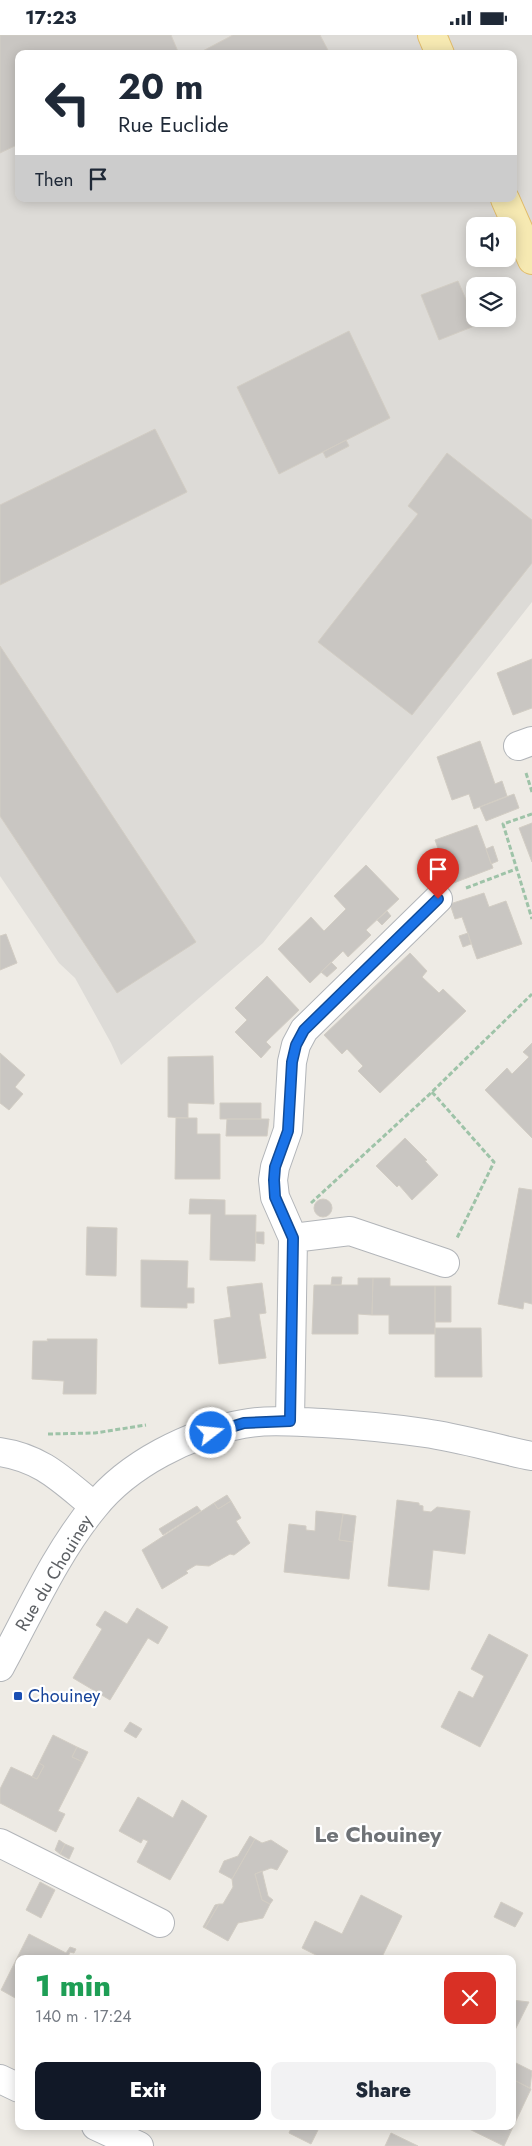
<!DOCTYPE html>
<meta charset="utf-8">
<style>
:root{--surface:#fff;--page:#f2f2f3;--text:#1f2937;--muted:#747a83;--accent:#111827}
body{margin:0;font-family:Jost,sans-serif;background:var(--page);color:var(--text);height:100vh;display:flex;flex-direction:column;font-size:19px;white-space:nowrap}
*{box-sizing:border-box;margin:0}
p{font-size:16px;color:var(--muted)}
.icon{flex:none;width:28px;height:28px;fill:none;stroke:currentColor;stroke-width:2;stroke-linecap:round;stroke-linejoin:round}
.map{position:relative;flex:1;overflow:hidden}
.sheet{position:absolute;left:15px;top:1920px;width:501px;height:175px;display:flex;flex-direction:column;background:var(--surface);border-radius:10px;box-shadow:0 2px 12px #0003}
.sheet>*{flex:none}
.guide{position:absolute;left:15px;top:15px;width:502px;height:152px;border-radius:10px;box-shadow:0 2px 12px #0003;background:#fff;color:var(--text);overflow:hidden}
.fabs{position:absolute;left:466px;top:182px;display:grid;gap:10px}
.fabs a{display:grid;place-items:center;width:50px;height:50px;border-radius:10px;background:var(--surface);box-shadow:0 2px 12px #0003;font-size:25px}
.pin{position:absolute;display:grid;place-items:center;width:42px;height:42px;color:#fff;margin:-51px -21px;border-radius:50% 50% 50% 0;rotate:-45deg;box-shadow:0 0 5px #0007}
.pin .icon{rotate:45deg}
.me{position:absolute;width:55px;margin:-28px;rotate:74deg;stroke-linejoin:round;filter:drop-shadow(0 0 4px #0008)}
.turn{display:flex;align-items:center;gap:18px;height:105px;padding:0 20px;font-size:22px}
.turn .icon{width:65px;height:65px;stroke-width:2.5}
.turn b{display:block;font-size:35px;line-height:42px}
.then{display:flex;align-items:center;height:48px;padding:0 20px;background:#0003;gap:10px;font-size:19px}
.round{display:grid;place-items:center;flex:none;width:52px;height:52px;border-radius:10px;background:var(--page)}
.overview{display:flex;align-items:center;justify-content:space-between;height:85px;padding:0 20px}
h1{font-size:30px;font-weight:800;line-height:38px;color:#1e9e55}
.primary-button{display:flex;gap:10px;margin-top:auto;padding:10px 20px}
.primary-button a{flex:1;height:58px;border-radius:10px;background:var(--accent);color:#fff;font-size:20px;font-weight:800;line-height:58px;text-align:center}
.primary-button a+a{background:var(--page);color:var(--text)}
.status{display:flex;justify-content:space-between;align-items:center;height:35px;padding:0 25px;background:var(--surface);direction:ltr}
.status svg{height:14px;fill:currentColor}
.map>svg:first-child{display:block}
</style>
<div class="status"><b>17:23</b><svg viewBox="0 0 49 12"><path d="M0 12V9h3v3zM5 12V6h3v6zM10 12V3h3v9zM15 12V0h3v12zM26 1h20v11H26zM47 4h2v5h-2z"/></svg></div>
<div class="map">
<svg width="532" height="2111" viewBox="0 0 532 2111">
<rect width="100%" height="100%" fill="#eeebe5"/>
<path fill="#dddbd7" fill-rule="evenodd" d="M0,0H532V567L263,908L121,1030L111,1008L75,943L59,928L0,841ZM19,19H514V164H19ZM475,191H508V224H475ZM475,251H508V284H475Z"/>
<path fill="#c9c6c2" stroke="#d2cdc4" d="M0,0H171L179,19H19V109L0,118Z
M233,0H320L330,19H197Z
M458,246L477,290L439,305L421,260Z
M349,296L390,383L279,439L237,352Z
M155,394L187,457L0,550V470Z
M346,405L349,411L326,423L323,417Z
M447,418L532,485V528L412,680L318,607L418,479L408,471Z
M0,611L196,907L117,958L0,781Z
M532,624V673L513,680L497,638Z
M480,706L495,749L502,746L507,761L474,774L469,759L452,765L437,722Z
M514,759L519,773L486,786L480,772Z
M532,788V827L519,793Z
M477,790L493,833L451,849L435,805Z
M493,811L498,826L491,829L486,814Z
M366,830L399,864L366,895L371,900L348,922L343,916L310,948L278,914L311,882L324,896L346,874L334,861Z
M484,858L489,872L506,866L522,909L477,924L462,882L455,884L450,869Z
M387,876L391,881L382,890L377,885Z
M468,898L471,909L463,912L459,901Z
M6,899L17,928L0,935V901Z
M410,918L427,936L422,942L439,958L443,954L466,976L380,1058L358,1036L363,1031L347,1014L342,1019L324,1000Z
M331,927L337,933L327,942L321,937Z
M267,941L299,975L266,1007L271,1012L261,1023L235,997L247,985L235,973Z
M532,1008V1103L485,1055L507,1033L512,1039L529,1022L523,1017Z
M0,1018L25,1040L15,1052L23,1059L9,1075L0,1068Z
M213,1021L214,1069L188,1068V1083L168,1082V1022Z
M220,1068H261V1084H220Z
M176,1083H197V1099H220V1144H175Z
M227,1084H269L267,1101H226Z
M405,1103L427,1125L425,1126L438,1140L412,1165L399,1150L397,1152L376,1131Z
M519,1153L532,1155V1269L524,1267L523,1274L498,1269Z
M314 1173a9 9 0 1 1 18 0a9 9 0 1 1-18 0Z
M190,1164L225,1165V1180H256L255,1226L210,1225L211,1179H189Z
M87,1192L117,1193L116,1241L86,1240Z
M256,1197H264V1209L256,1208Z
M141,1225L188,1226L187,1253H194V1268H187V1273L141,1272Z
M332,1242H342L341,1250H331Z
M358,1243H373L372,1280L358,1279V1299H312L314,1250H358Z
M373,1243H390V1251H435V1299H389V1280H372Z
M262,1248L266,1278L259,1279L266,1323L219,1329L214,1285L231,1282L227,1252Z
M435,1251H451V1287H435Z
M435,1293H481L482,1342H435Z
M47,1304H97L96,1359H63L64,1346L32,1344L33,1306H48Z
M227,1460L231,1466L218,1474L214,1468Z
M397,1465L419,1468V1470L423,1471V1476L431,1477L437,1472L470,1476L465,1519L433,1515L429,1555L388,1551Z
M231,1466L241,1483L236,1486L250,1508L234,1520L230,1519L209,1531L196,1530L186,1536L188,1538L162,1554L142,1515L214,1468L218,1474Z
M197,1471L201,1476L163,1500L159,1494Z
M316,1476L343,1479L339,1505L353,1507L349,1544L284,1537L289,1489L306,1491V1495L315,1496Z
M343,1479L356,1481L353,1507L339,1505Z
M137,1573L168,1592L158,1609L148,1603L110,1665L73,1643L102,1594L96,1590L105,1576L127,1589Z
M489,1599L528,1620L480,1712L441,1692L459,1656L473,1663L484,1641L471,1634Z
M130,1687L142,1694L136,1703L124,1696Z
M53,1700L77,1712L72,1722L83,1727L58,1776L65,1779L56,1797L0,1768V1754L11,1732L37,1744L44,1731L39,1728Z
M77,1712L88,1717L83,1727L72,1722Z
M39,1728L44,1731L37,1744L32,1742Z
M138,1762L173,1783L182,1765L207,1781L170,1845L137,1827L148,1806L143,1804L141,1808L119,1796Z
M250,1801L255,1804L232,1844L219,1837L224,1826L238,1821Z
M255,1804L262,1808L271,1805L288,1816L277,1835L271,1833L255,1839L262,1865L270,1869L263,1883L238,1888L228,1906L205,1893L219,1869H223L233,1852L232,1844Z
M59,1805L65,1809L60,1819L55,1815Z
M65,1809L74,1813L69,1824L60,1819Z
M262,1836L268,1861L273,1865L270,1869L262,1865L255,1839Z
M40,1847L55,1855L41,1883L26,1875Z
M361,1860L402,1881L381,1924H324L302,1913L315,1886L342,1899Z
M501,1867L523,1878L515,1892L494,1882Z
M219,1869L205,1893L203,1892L215,1870Z
M29,1899L66,1918L70,1912L76,1914L74,1918L70,1917L67,1924H19L17,1964L1,1955Z
M512,1965L529,1967L512,2001V1987L515,1981Z
M516,2028L532,2036L530,2053L512,2044V2035Z
M512,2044L531,2054L504,2111L463,2091H512Z
M292,2091H320L311,2109L289,2098Z
M391,2098L418,2111H385Z"/>
<g fill="none" stroke-linecap="round" stroke-linejoin="round">
<g stroke="#b2b5b9" stroke-width="30">
<path id="minor" d="M518,711L532,706
M293,1203L350,1196L445,1228
M290,1386L293,1203L275,1162L273,1145L275,1132L288,1095L292,1027L296,1010L304,995L438,864
M0,1417C42,1423 63,1446 94,1471
M0,1632C29,1579 56,1518 94,1472C128,1429 190,1398 243,1389C269,1384 297,1387 323,1388C357,1390 391,1393 425,1398C461,1403 496,1414 532,1421
M0,1808L160,1888
M0,2044L19,2053
M96,2091L139,2111"/>
</g>
<g stroke="#e2bc6a" stroke-width="30">
<path id="major" d="M432,0L440,19
M505,164L532,225"/>
</g>
<path stroke="#9ec3a8" stroke-width="3" stroke-dasharray="5 2.5" stroke-linecap="butt" d="M526,738L532,757
M532,779L503,789L532,884
M466,853L516,834
M432,1057L494,1127L457,1203
M311,1168L432,1057L532,959
M48,1399L95,1398L146,1390"/>
<use href="#minor" stroke="#fff" stroke-width="28"/>
<use href="#major" stroke="#f6e9b2" stroke-width="28"/>
</g>
<g fill="none" stroke-linecap="round" stroke-linejoin="round">
<g stroke="#114b97" stroke-width="12">
<path id="route" d="M211,1398L244,1388L290,1386L293,1203L275,1162L274,1145L275,1132L288,1096L292,1027L296,1010L304,995L438,864"/>
</g>
<use href="#route" stroke="#1a73e8" stroke-width="9"/>
</g>
<rect fill="#1a4fb4" stroke="#fff" stroke-width="2" x="13" y="1656" width="10" height="10" rx="2.5"/>
<g text-anchor="middle" dominant-baseline="central" stroke-width="4.5" stroke-linejoin="round" paint-order="stroke">
<g font-size="18" fill="#5d6064" stroke="#fff">
<text transform="translate(54 1538) rotate(-59)">Rue du Chouiney</text>
</g>
<g font-size="18" fill="#164399" stroke="#fff" text-anchor="start">
<text x="28" y="1661">Chouiney</text>
</g>
<g font-size="22" font-weight="bold" fill="#6e7276" stroke="#fff">
<text x="378" y="1799">Le Chouiney</text>
</g>
</g>
</svg>
<div class="fabs">
<a><svg class="icon" aria-label="sound" viewBox="0 0 24 24"><path d="M4 9h4l5-4v14l-5-4H4zM17 9q2 3 0 6"/></svg></a>
<a><svg class="icon" aria-label="layers" viewBox="0 0 24 24"><path d="M12 4l9 5-9 5-9-5zM3 14l9 5 9-5"/></svg></a>
</div>
<div class="pin" style="left:438px;top:864px;background:#d93025"><svg class="icon" aria-label="arrive" viewBox="0 0 24 24"><path d="M6 21V4h12l-3 4 3 4H6"/></svg></div>
<svg class="me" style="left:211px;top:1398px" viewBox="-20 -20 40 40"><circle r="17" fill="#1a73e8" stroke="#fff" stroke-width="3"/><path d="M0-11L8 9 0 5-8 9z" fill="#fff"/></svg>
<div class="guide">
<div class="turn"><svg class="icon" aria-label="left" viewBox="0 0 24 24"><path d="M17 20v-9H6M10 6l-5 5 5 5"/></svg><div><b>20 m</b>Rue Euclide</div></div>
<div class="then">Then<svg class="icon" aria-label="arrive" viewBox="0 0 24 24"><path d="M6 21V4h12l-3 4 3 4H6"/></svg></div>
</div>
<section class="sheet">
<div class="overview"><div><h1>1 min</h1><p>140 m · 17:24</p></div><a class="round" style="background:#d93025;color:#fff"><svg class="icon" aria-label="close" viewBox="0 0 24 24"><path d="M6 6l12 12M18 6L6 18"/></svg></a></div>
<div class="primary-button"><a>Exit</a><a>Share</a></div>
</section>
</div>
